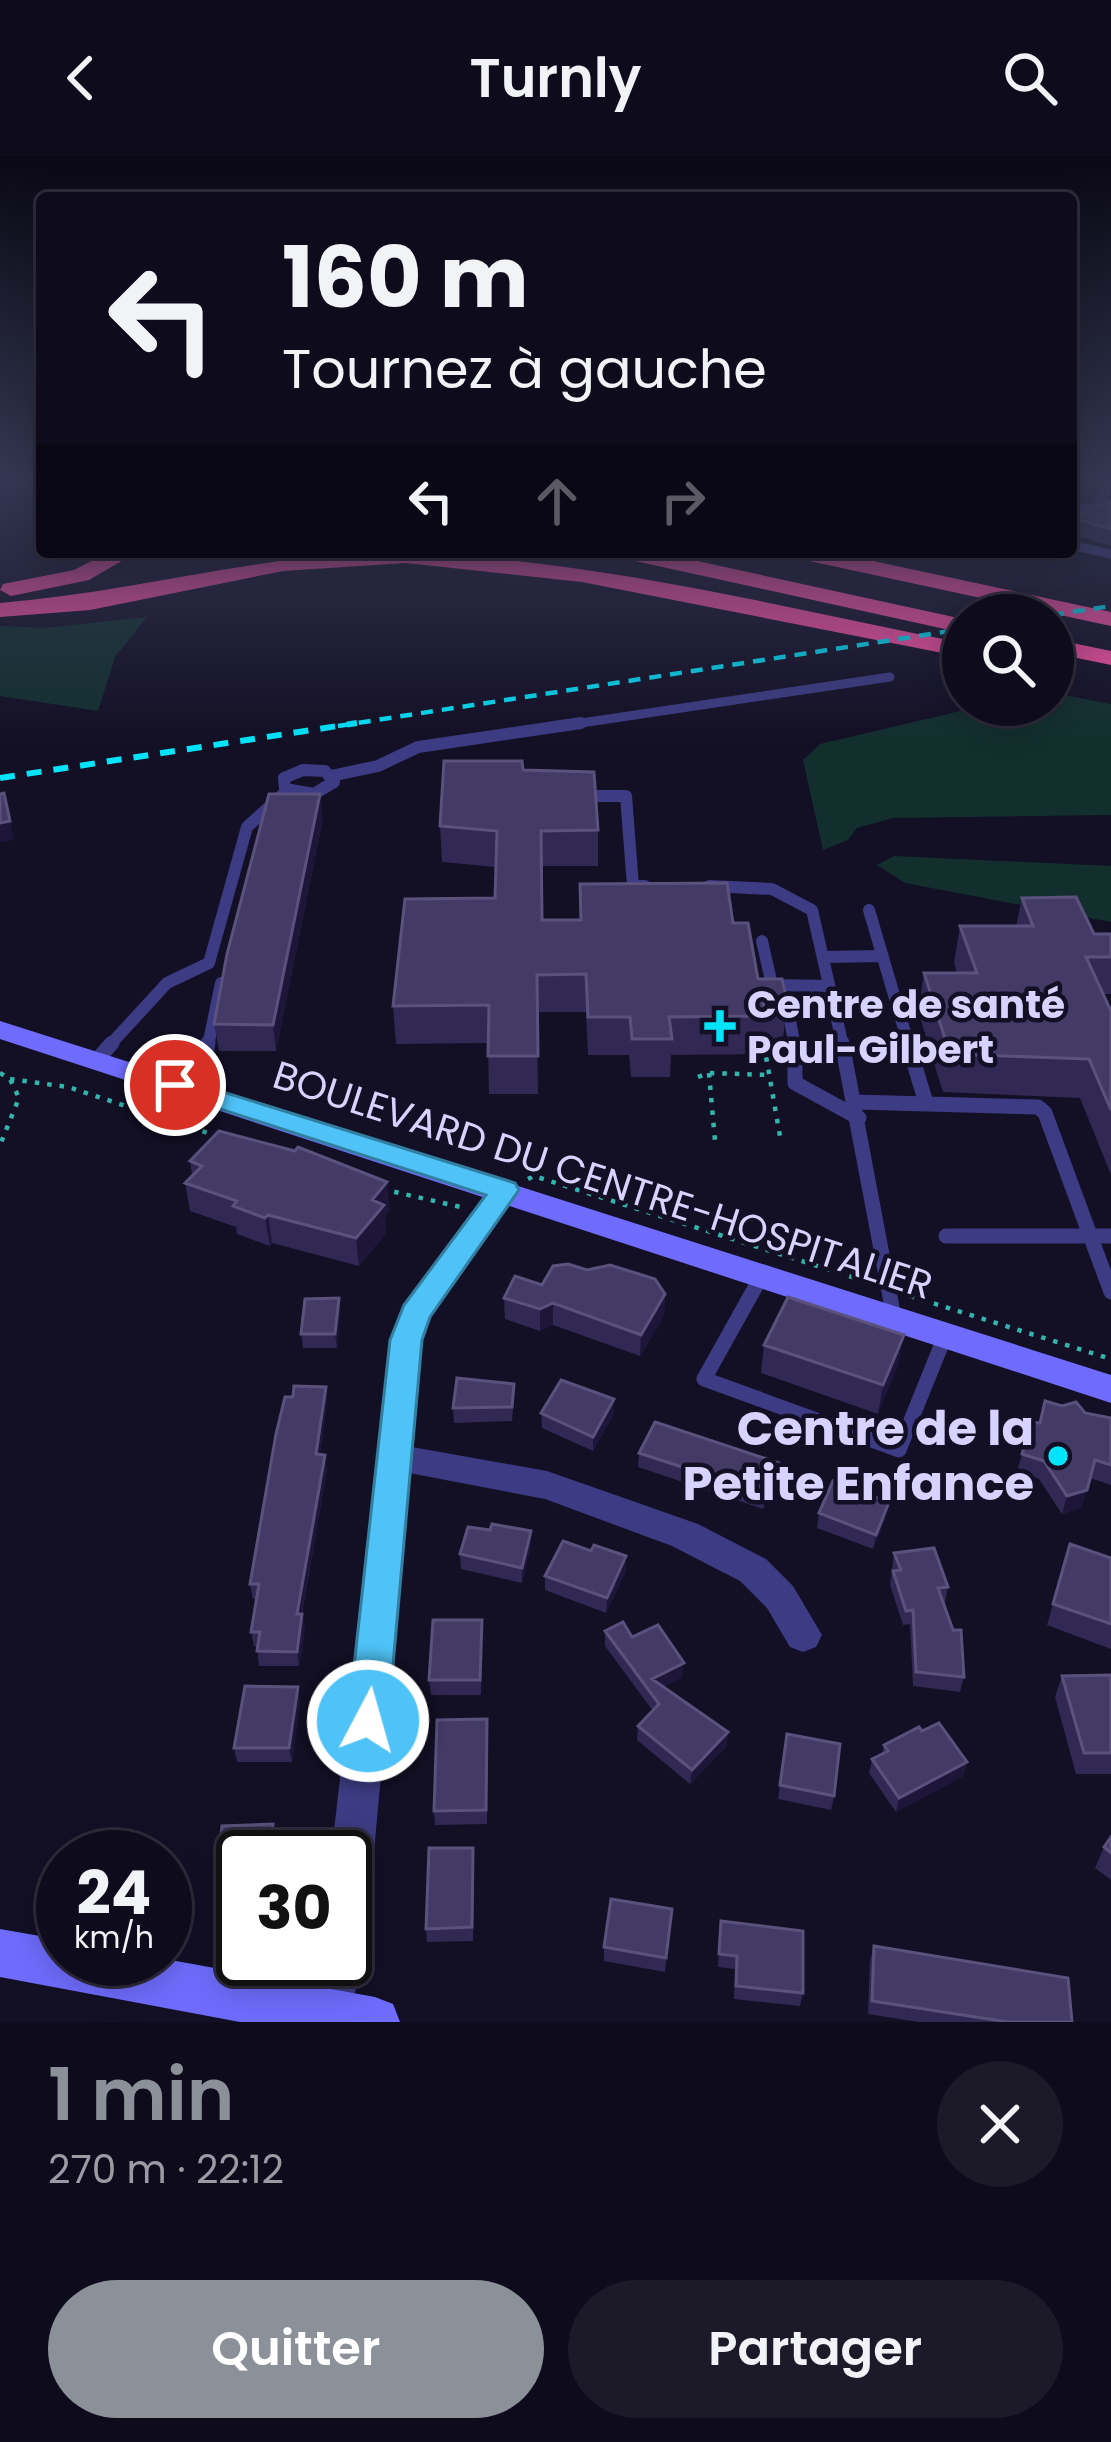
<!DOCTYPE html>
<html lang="fr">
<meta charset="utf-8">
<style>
:root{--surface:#0e0b1c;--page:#1c1929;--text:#f1f3f6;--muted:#9b9ba3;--line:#2e2b3b;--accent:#8c9099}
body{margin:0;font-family:Poppins,sans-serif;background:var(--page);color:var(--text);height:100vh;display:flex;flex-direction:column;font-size:45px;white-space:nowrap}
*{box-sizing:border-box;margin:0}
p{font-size:39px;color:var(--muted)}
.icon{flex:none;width:66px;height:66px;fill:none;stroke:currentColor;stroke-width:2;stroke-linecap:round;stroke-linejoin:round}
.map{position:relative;height:1866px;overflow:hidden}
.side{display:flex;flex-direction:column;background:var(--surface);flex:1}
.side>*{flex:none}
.top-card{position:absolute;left:36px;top:36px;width:1041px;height:366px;border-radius:12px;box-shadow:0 6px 30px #0003,0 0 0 3px var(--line);background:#0e0b1c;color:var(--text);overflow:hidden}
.tools{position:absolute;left:942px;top:438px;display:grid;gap:24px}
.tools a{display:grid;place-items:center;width:132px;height:132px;border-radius:50%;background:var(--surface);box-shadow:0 6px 30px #0003,0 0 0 3px var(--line);font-size:60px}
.speed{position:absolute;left:36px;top:1674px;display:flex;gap:24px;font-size:60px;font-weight:700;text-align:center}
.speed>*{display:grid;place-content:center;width:156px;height:156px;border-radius:50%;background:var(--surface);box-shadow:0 6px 30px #0003,0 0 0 3px var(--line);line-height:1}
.speed small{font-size:30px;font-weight:400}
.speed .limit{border:6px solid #111;border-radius:18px;background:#fff;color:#111}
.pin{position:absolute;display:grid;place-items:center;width:102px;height:102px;color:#fff;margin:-51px;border:6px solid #fff;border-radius:50%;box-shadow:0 3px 12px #0007}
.me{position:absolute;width:132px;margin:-66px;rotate:6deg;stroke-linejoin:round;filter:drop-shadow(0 0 9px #0008)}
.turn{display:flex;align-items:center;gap:42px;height:252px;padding:0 48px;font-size:54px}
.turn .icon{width:156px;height:156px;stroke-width:2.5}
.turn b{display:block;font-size:84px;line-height:102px}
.lanes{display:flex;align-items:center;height:114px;padding:0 48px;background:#0003;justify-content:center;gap:60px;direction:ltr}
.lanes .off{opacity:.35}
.round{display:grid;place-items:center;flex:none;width:126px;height:126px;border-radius:63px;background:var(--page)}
.headline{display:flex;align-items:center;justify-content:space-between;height:204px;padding:0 48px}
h1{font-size:72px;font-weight:600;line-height:90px;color:var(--accent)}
.button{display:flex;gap:24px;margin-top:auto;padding:24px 48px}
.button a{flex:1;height:138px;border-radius:72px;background:var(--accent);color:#fff;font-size:48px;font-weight:600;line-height:138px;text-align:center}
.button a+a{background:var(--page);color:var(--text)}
header{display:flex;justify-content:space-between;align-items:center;height:156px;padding:0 48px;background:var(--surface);font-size:54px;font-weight:600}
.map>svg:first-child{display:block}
</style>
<header><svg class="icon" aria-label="back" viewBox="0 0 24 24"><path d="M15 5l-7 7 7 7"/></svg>Turnly<svg class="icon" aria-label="search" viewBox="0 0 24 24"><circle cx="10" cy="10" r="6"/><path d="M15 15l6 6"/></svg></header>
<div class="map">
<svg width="1111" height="1866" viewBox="0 0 1111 1866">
<rect width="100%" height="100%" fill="#130f25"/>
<path fill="#122f2e" d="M147,461L115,501L98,555L0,540V470L43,472Z
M1053,537L1111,548V659L893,662L857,672L848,684L823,694L803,604L820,588L986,549H1053Z
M894,700L1111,710V766L905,727L877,709Z"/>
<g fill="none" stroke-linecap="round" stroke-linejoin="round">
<path stroke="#31b5ac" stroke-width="4.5" stroke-dasharray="4.5 8" stroke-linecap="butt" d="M764,889L781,986
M0,917L10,923L19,942L0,989
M709,917L715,985
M698,921L709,917L770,919
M10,923L68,931L217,980
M528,1023L534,1020L871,1127
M382,1033L465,1052
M910,1140L1111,1203"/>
<path stroke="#3d3b83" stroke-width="9" d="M1071,352H1097L1109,325
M1071,389L1111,398
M561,570L890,521"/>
<path stroke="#3d3b83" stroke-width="12" d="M303,614L325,615L334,626L314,638L285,633L284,622Z
M331,620L378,610L418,591L581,567
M582,640H626L633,730H645
M709,730L772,733L812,754L843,890
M869,754L909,890
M762,785L772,829L788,855L795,890
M823,801L882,800
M772,829L829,830
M109,890L167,827L209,807L247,671L288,634
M208,890L221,827"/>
<path stroke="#3d3b83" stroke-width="15" d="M795,887V927L859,962
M842,887L894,1162
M908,887L926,947
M96,905L112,887
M175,929L206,898L208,887
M855,946L1038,951L1045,957L1111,1136
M946,1080H1111
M761,1121L704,1223L899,1294L945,1180"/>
<path fill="#3d3b83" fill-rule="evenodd" d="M505,1024L519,1034L430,1161L422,1184L412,1291L547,1315L698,1368L766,1403L793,1430L822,1479L816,1491L803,1496L790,1491L767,1452L740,1425L672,1390L545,1343L409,1317L367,1771L355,1789L361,1803L350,1866H304L317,1803H345V1701H331L390,1184L404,1150L495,1027Z"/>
<path fill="#6f6cfd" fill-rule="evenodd" d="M0,865L1111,1219V1247L0,883Z
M0,1773L63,1784V1803H165L375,1841L393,1848L400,1866H240L0,1821Z"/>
<path fill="#fd50a4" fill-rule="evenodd" d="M109,396H137L89,424L11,440L0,434L3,428L74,414Z
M365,396C567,396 766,448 963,487V501L582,426L406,407L283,415L90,454L0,461V447C123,437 242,404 365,396Z
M615,396H656L963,463V477L626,403Z
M789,396H831L1111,456V470L800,403Z
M1053,483L1111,495V509L1053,497Z"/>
<path stroke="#03e3fa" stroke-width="4.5" stroke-dasharray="12 9" stroke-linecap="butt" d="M1052,459L1111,450
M338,570L963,473"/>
<path stroke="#03e3fa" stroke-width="6" stroke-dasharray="15 12" stroke-linecap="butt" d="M0,622L357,567"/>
</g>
<path fill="#312853" d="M1111,345V390L1071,378L1072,362Z
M523,614L598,674V710H542V764H580V728L733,767L758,823L787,845L783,883H763L762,898L671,899L670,921H631L629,899H588L586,856H537L538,938H489L488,887L396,888L393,850L495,742L496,711L442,706L440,670Z
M323,662L276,895H219L214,868Z
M1022,742L1094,778H1111V838H1103L1111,855V1019L1080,942L943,936L918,855L924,817H957L954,807L960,770H1016Z
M190,1005L390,1054L385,1059L386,1077L359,1110L272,1087L270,1090L237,1078L236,1071L190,1055L185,1027L192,1019Z
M542,1129L665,1138L664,1160L640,1200L553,1169L540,1175L505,1163L504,1142Z
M339,1142L340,1157L337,1192H303L301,1178Z
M764,1189L899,1207L878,1258L761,1217Z
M514,1242L512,1265L454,1267L453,1252Z
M614,1243V1258L593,1295L542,1272L541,1257Z
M327,1245L320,1298L327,1313L302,1458L305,1473L299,1510H259L257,1491L254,1490L251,1476L257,1443H253L250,1428Z
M1085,1257L1111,1262V1329L1090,1322L1081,1352L1062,1358L1039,1323L1017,1316L1031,1266L1039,1267Z
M639,1297L779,1307L777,1321L763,1353L638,1311Z
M819,1357L886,1361L873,1393L817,1372Z
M490,1374L531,1375V1389L522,1427L461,1413L460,1398Z
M1070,1388L1111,1402V1493L1047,1469Z
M894,1397L948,1431L945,1446H943L964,1521L960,1536L913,1530L910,1468L903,1469L890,1429Z
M626,1415L606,1457L545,1434V1420Z
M482,1464L481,1539H431L429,1524Z
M605,1475L632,1481L682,1521L663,1531L728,1576L726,1591L690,1628L637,1584L638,1570L653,1555L605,1490Z
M1111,1519V1618H1076L1055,1541L1062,1520Z
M298,1531L300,1545L292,1606H237L234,1592Z
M922,1575L967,1606L963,1620L896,1656L869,1617L872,1603L882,1598L884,1589Z
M488,1578L487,1668L435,1669L434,1655Z
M787,1578L834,1640L831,1654L778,1643Z
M273,1668L276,1682L274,1701H243V1743L218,1744L215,1730Z
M1111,1681V1724L1095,1712L1104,1691Z
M474,1706L473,1785L427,1786L426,1773Z
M672,1753L665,1816L604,1805V1791Z
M721,1765L803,1837L800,1850L734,1843L735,1813L718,1811Z
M874,1790L1072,1866H919L868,1858L870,1804Z"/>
<path fill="#1d1639" d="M320,638L323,662L276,895L273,869Z
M10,665L14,684L0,686V667Z
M387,1026L390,1054L385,1059L386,1077L359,1110L356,1082L372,1044Z
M268,1059L272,1087L270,1090L265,1062Z
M665,1138L664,1160L640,1200L641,1179Z
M339,1142L340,1157L337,1192L335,1178Z
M553,1147V1169L540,1175V1153Z
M904,1179L899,1207L878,1258L883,1229Z
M326,1231L327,1245L318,1313L316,1298Z
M614,1243V1258L593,1295V1281Z
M325,1299L327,1313L299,1472L297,1458Z
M779,1307L777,1321L763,1353L765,1338Z
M1087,1334L1081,1352L1062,1358L1067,1340Z
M889,1346L886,1361L873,1393L876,1379Z
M531,1375V1389L522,1427V1412Z
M626,1400V1415L606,1457L607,1442Z
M302,1458L305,1473L299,1510L297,1496Z
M684,1507L682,1521L651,1537L652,1523Z
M298,1531L300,1545L292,1606L289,1592Z
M728,1576L726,1591L690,1628L692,1614Z
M967,1606L963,1620L896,1656L899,1642Z
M273,1668L276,1682L274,1701H270Z"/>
<path fill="#433a65" stroke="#5a527d" stroke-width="3" d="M1111,345V373L1072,362Z
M444,605H522L523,614L594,616L598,674L541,675L542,764H581L580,728L727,727L733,767H748L758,823H782L787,845H763L766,860L669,861L672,883H632L630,861H588L586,818L537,819L538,900H488L489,849L393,850L405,743L495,742L497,675L440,670Z
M4,637L10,665L0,667V638Z
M269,638H320L273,869L214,868L227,798Z
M1076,741L1094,778H1111V801H1086L1111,855V954L1089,903L950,898L924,817H977L960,770H1033L1022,742Z
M219,975L295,995L298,991L387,1026L372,1044L384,1049L356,1082L268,1059L265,1062L233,1050L237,1045L185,1027L202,1010L190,1005Z
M568,1108L587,1114L610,1109L655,1123L665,1138L641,1179L553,1147L540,1153L504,1142L515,1120L542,1129L553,1110Z
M788,1141L904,1179L883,1229L764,1189Z
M339,1142L335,1178H301L305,1143Z
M457,1222L514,1228L512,1251L453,1252Z
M561,1224L614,1243L593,1281L541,1257Z
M294,1230L326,1231L316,1298L325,1299L297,1458H302L297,1496L257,1495L260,1476H251L259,1428H250L276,1278L285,1241H293Z
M1045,1245L1062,1250L1076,1246L1085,1257L1111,1262V1309L1095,1304L1087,1334L1067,1340L1044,1305L1022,1298L1031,1266L1040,1267Z
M655,1266L779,1307L765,1338L639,1297Z
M833,1325L889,1346L876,1379L819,1357Z
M492,1368L531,1375L522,1412L460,1398L468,1371L490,1374Z
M563,1385L591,1395L594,1389L626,1400L607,1442L545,1420Z
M1070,1388L1111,1402V1468L1053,1448Z
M934,1392L948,1431L938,1432L953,1474H961L964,1521L916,1516L913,1454L906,1455L893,1415L901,1414L894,1397Z
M433,1464H482L480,1524H429Z
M623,1466L632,1481L658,1469L684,1507L652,1523L728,1576L692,1614L638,1570L659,1548L605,1475Z
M1111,1519V1597H1084L1062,1520Z
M245,1530L298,1531L289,1592H234Z
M487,1563L486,1654L434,1655L437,1564Z
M939,1567L967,1606L899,1642L872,1603L888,1595L884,1589L919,1571L922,1575Z
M787,1578L840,1588L834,1640L780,1629Z
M273,1668L270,1701H243V1730H215L222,1670Z
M1111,1681V1697L1104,1691Z
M429,1692H473L472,1771L426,1773Z
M611,1743L672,1753L666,1802L604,1791Z
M721,1765L803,1775V1837L736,1830L737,1800L719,1798Z
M874,1790L1068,1822L1072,1866H1008L872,1845Z"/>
<linearGradient id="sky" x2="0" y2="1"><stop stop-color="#0a0814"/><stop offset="0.55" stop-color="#333751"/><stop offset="1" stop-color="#333751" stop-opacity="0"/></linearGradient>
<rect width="1111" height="586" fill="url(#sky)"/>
<path fill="#4fc3f7" stroke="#337fa1" stroke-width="3" d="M175,921L515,1027L519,1034L430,1161L422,1184L388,1565L382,1578L368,1583L354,1578L348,1565L390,1184L404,1149L486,1039L165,935L161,929Z"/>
<g fill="#03e3fa" stroke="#130f25" stroke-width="4.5">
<path d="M714 852h12v12h12v12h-12v12h-12v-12h-12v-12h12z"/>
<circle cx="1058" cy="1300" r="12"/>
</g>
<g text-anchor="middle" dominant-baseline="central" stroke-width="9" stroke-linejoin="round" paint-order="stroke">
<g font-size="39" font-weight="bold" fill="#d8d3fe" stroke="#130f25" text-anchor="start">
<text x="747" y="848">Centre de santé<tspan x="747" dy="45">Paul-Gilbert</tspan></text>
</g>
<g font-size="39" fill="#d8d3fe" stroke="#130f25">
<text transform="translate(603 1024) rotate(18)">BOULEVARD DU CENTRE-HOSPITALIER</text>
</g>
<g font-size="48" font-weight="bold" fill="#d8d3fe" stroke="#130f25" text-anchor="end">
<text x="1034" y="1272">Centre de la<tspan x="1034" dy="55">Petite Enfance</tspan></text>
</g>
</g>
</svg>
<div class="tools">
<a><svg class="icon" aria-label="search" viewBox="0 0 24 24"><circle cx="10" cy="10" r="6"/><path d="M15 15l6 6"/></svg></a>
</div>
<div class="speed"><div>24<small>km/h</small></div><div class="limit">30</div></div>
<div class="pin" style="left:175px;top:929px;background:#d93025"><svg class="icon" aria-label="arrive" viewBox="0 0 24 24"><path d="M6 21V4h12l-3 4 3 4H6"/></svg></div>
<svg class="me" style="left:368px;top:1565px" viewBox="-20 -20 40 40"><circle r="17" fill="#4fc3f7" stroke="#fff" stroke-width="3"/><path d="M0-11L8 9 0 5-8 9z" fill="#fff"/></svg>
<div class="top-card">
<div class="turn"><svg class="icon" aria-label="left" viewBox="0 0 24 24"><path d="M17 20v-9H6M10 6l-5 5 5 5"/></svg><div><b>160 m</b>Tournez à gauche</div></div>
<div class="lanes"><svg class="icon" aria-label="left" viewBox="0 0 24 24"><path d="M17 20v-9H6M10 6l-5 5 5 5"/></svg><svg class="icon off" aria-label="ahead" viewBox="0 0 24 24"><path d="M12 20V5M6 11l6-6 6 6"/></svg><svg class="icon off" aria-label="right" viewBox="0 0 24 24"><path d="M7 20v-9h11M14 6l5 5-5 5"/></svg></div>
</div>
</div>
<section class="side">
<div class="headline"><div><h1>1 min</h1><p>270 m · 22:12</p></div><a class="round"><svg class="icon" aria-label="close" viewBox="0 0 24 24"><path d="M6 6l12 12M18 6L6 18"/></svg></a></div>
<div class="button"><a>Quitter</a><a>Partager</a></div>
</section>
